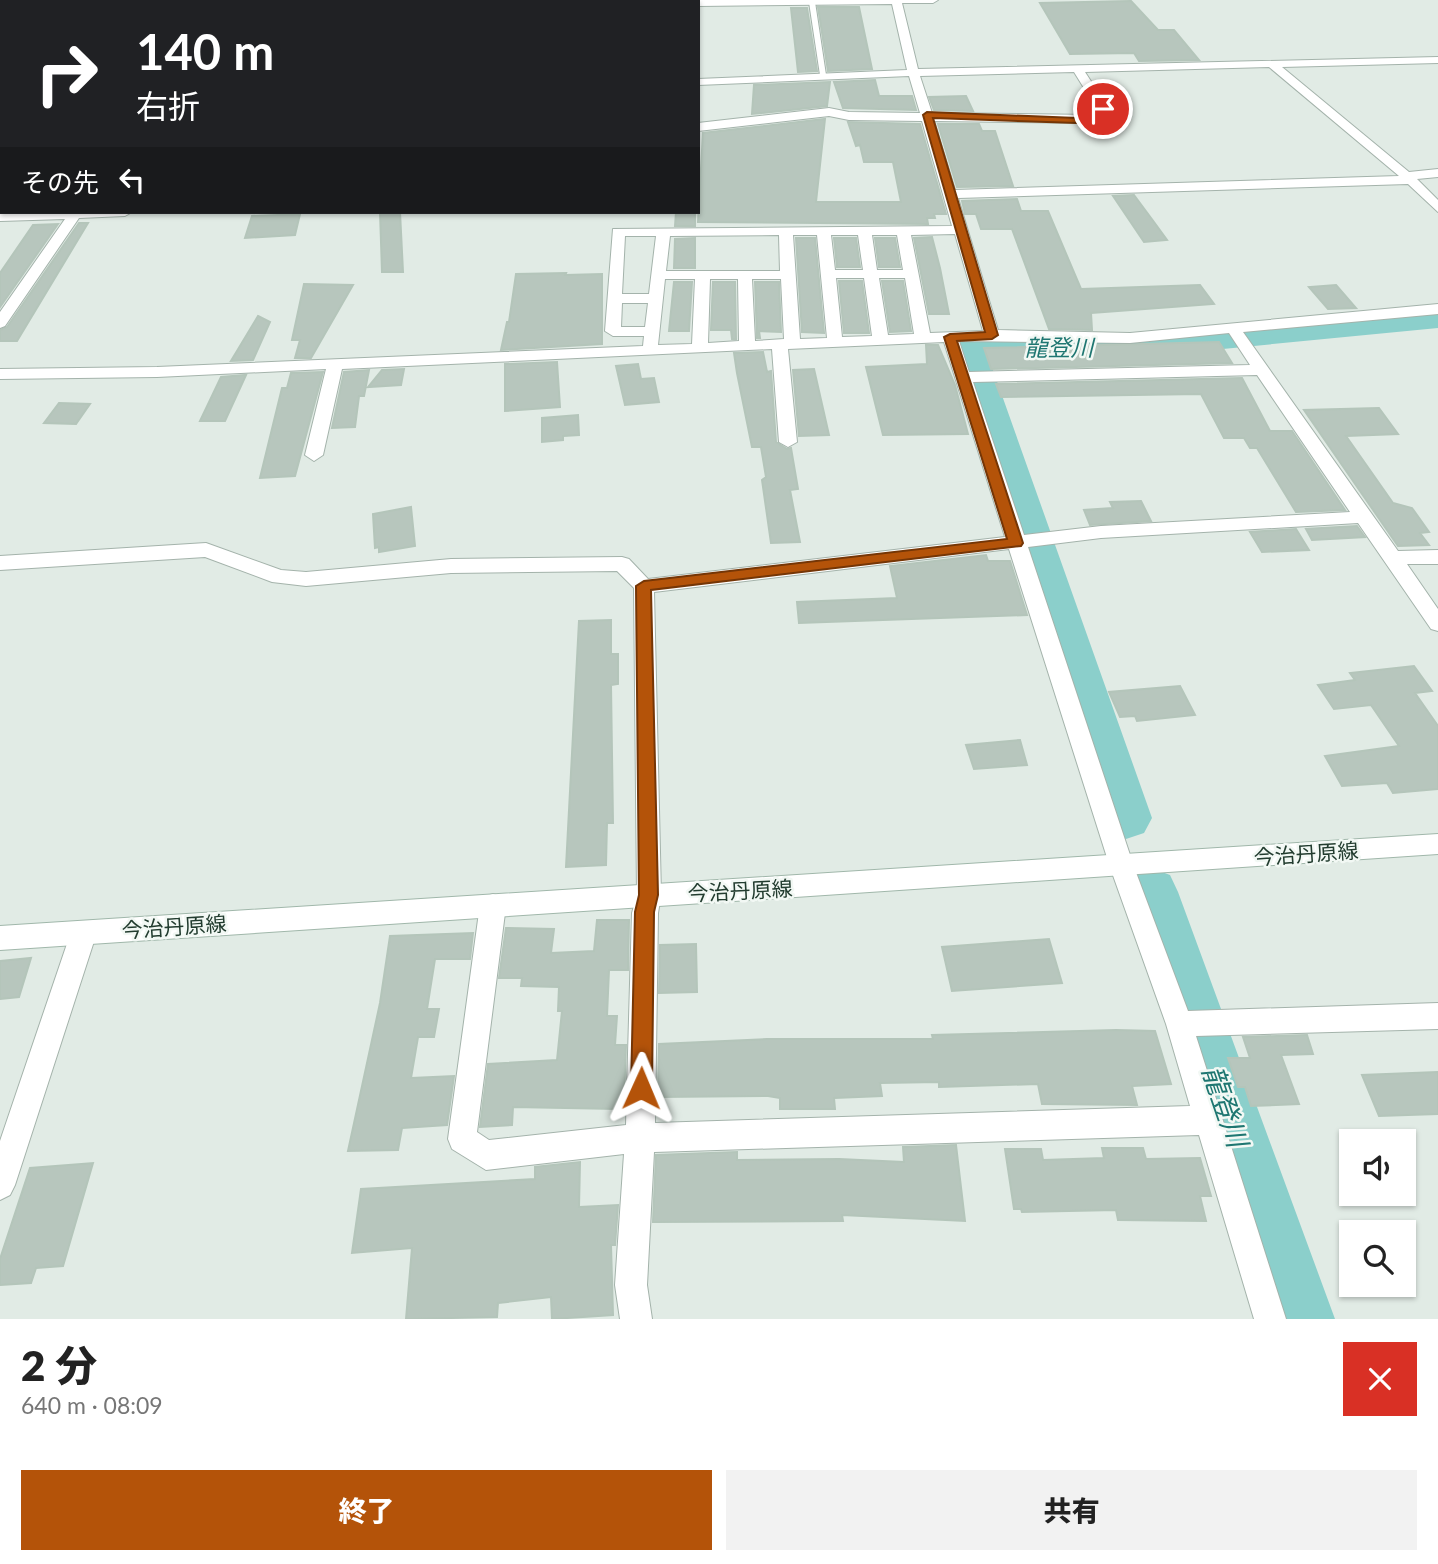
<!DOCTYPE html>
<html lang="ja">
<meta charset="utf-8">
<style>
:root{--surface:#fff;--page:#f2f2f2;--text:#222;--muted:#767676;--accent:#b45309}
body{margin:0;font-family:Lato,"Noto Sans JP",sans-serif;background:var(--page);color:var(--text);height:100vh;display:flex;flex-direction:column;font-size:26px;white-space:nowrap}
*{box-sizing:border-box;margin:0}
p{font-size:23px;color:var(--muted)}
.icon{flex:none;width:38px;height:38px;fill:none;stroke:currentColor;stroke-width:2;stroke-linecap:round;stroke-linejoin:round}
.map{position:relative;height:1319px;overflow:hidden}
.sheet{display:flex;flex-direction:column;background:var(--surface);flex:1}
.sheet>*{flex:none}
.hud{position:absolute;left:0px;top:0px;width:700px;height:214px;box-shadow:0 2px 5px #0004;background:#202124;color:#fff;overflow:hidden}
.buttons{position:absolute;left:1339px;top:1129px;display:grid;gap:14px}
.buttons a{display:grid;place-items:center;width:77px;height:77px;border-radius:0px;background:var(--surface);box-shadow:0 2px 5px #0004;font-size:35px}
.pin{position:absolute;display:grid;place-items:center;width:60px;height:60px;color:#fff;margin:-30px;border:4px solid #fff;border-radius:50%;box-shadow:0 2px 7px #0007}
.me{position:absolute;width:77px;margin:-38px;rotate:1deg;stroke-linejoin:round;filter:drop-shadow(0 0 5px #0008)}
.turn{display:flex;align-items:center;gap:24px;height:147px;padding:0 21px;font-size:32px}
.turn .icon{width:91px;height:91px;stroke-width:2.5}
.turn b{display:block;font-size:49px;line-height:60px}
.then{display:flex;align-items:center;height:66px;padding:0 21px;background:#0003;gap:14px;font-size:26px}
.round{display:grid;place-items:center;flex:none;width:74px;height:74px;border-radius:0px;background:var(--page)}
.headline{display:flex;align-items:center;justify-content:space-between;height:119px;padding:0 21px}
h1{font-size:42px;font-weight:800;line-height:52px}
.action{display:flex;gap:14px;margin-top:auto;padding:14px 21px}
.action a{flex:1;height:80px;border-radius:0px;background:var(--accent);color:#fff;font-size:28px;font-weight:800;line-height:80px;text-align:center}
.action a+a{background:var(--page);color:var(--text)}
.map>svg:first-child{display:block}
</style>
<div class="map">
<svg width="1438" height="1319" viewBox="0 0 1438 1319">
<rect width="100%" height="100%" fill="#e1ebe5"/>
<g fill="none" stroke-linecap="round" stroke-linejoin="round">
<path fill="#8bcfcb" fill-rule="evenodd" d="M1438,308V328L1140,357L988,356L1152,818L1144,833L1126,839L1108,833L1100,818L950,346L955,339L967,336L1140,337Z
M1151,868L1170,875L1178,892L1335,1319H1265L1124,892L1132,875Z"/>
</g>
<path fill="#b7c6bd" stroke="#b4c5ba" stroke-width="2" d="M1131,1L1158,30H1174L1199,60L1139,61L1134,53L1070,54L1040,3Z
M818,7H859L872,69L828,71Z
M791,8H807L817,71L798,72Z
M875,80L879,96H912L916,110L843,108L834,82Z
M830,82L827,106L752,114L754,85Z
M966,96L973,111L934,110L929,97Z
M825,119L816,202H901L893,162H864L860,145L856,146L848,122L920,124L946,214H934L935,218H927L928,224L698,222L703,133Z
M938,124H979L982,131H995L1013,186L957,187Z
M1134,195L1154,222L1167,240L1144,242L1113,196Z
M1017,199L1021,211H1048L1081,289L1200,285L1214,304L1091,313L1092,330L1049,329L1012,229H981L976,214H965L962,201Z
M380,212H400L403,272H382Z
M676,212H695V226H675Z
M300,214L295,235L245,238L252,216Z
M79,223H88L17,341H0V330L7,327Z
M58,224L0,307V273L33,225Z
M932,237L940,268L949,314H929L914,238Z
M695,238V268H674L675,239Z
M796,238H815L824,333L802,332Z
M834,238H856L860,267H837Z
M875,238H895L900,267H879Z
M566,273L565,275L602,274V344L501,350L507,322H509L516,274Z
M839,281H862L869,333H844Z
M882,281H903L911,331L890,332Z
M674,282H692L689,331H669Z
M713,282H735L736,339H732L731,330H711Z
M755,282H779L781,332L759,331L760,338H757Z
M304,284L353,285L311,358H295L300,340H292Z
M1336,285L1356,308L1328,309L1309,287Z
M258,316L270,322L253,360L231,361Z
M1219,342L1232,363L991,369L984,348Z
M926,345H938L955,385L968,434L883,435L866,367L927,364Z
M763,352L767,372L771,371L776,442L787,449L791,448L798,489L790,490L800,542L771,543L762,480L766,477L761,447H752L737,373L734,353Z
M557,362L560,407L505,411V364Z
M638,364L641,379L654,378L659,402L625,405L616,366Z
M404,369L401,385L368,387L382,370Z
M814,369L829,435L799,436L793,370Z
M369,370L364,396H359L355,427L332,428L344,372Z
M323,372L295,476L260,478L282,388H287L291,373Z
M246,375L225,421H200L221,377Z
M1242,378L1270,431H1292L1345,510L1296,512L1257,448H1250L1244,438H1224L1201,394L1001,397L996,384Z
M59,403L90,404L76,424L44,423Z
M1379,408L1398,434L1346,436L1393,503L1412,508L1429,532L1420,533L1429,545L1398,546L1304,410Z
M578,415L579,435L563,436V440L542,442V418Z
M1141,501L1151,521L1090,525L1084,510L1113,508L1110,502Z
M411,507L415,546L379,552V547L375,548L373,514Z
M1357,526L1365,537L1312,540L1306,529Z
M1296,529L1309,550L1262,552L1250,532Z
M986,555L988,561H1010L1027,615L799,623L797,602L897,598L890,566Z
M611,620V654H618V684L611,685L613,823H607L606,865L566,867L579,621Z
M1414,666L1432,691L1415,693L1438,726V789L1393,793L1387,783L1342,786L1325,756L1399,746L1371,705L1334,709L1318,685L1355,680L1350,673Z
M1180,686L1195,715L1137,721L1135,716L1120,717L1109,692Z
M1020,740L1027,765L974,769L966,745Z
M597,920H629L628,970H609L607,1016H617L615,1045H626L624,1098H618L617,1109L513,1107L512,1125L480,1127L488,1064L557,1060L562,1011H558L559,987L521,986L522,978H499L506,928L554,929L551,953L594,951Z
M473,933L470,959H435L427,1009H439L434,1037H418L411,1078L454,1076L447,1125L402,1128L398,1150L348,1151L380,1003L390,936Z
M1049,939L1062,983L952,991L942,947Z
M696,944L697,992L659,993L660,945Z
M31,958L19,997L0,999V961Z
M1116,1030L1155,1031L1171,1084L1132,1086L1137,1105L1042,1104L1038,1084L939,1087V1082L880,1083L882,1096L834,1098L835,1109H780V1098L768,1096L658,1097L659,1044L767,1039H933L932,1035Z
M1307,1035L1313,1054L1281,1055L1299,1104L1251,1106L1245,1087H1238L1228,1058H1250L1243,1037Z
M1438,1072V1114L1379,1116L1362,1075Z
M956,1145L965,1221L842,1215L843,1221L653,1222L656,1155L737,1152V1160L839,1159L904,1162L903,1147Z
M1102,1148H1143L1146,1159L1200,1158L1211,1196H1200L1206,1221L1118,1220L1116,1210L1022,1212L1021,1209H1014L1005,1149H1041L1043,1160L1104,1158Z
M580,1162L579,1207L618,1205L615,1245H611L613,1315L552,1319L551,1297L498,1303L497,1317L406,1319L412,1248L352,1253L361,1189L535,1179V1167Z
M93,1163L63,1266L36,1268L31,1283L0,1285V1259L30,1168Z"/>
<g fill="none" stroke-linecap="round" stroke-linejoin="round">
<g stroke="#a4b3ab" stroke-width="2">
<path id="lane" d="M812,0L815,2L826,75L823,77L820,75L809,2Z"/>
</g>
<g stroke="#a4b3ab" stroke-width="2">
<path id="street" d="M292,0H302L291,2Z
M698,0H938L933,3H902L918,69L1438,57V63L1282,67L1409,172L1438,169V177L1417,179L1438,200V212L1408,184L958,198L998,330L1130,333L1438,304V314L1243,332L1398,551L1438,550V564H1407L1438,609V631L1431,629L1358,523L1101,538L1028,547L1134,867L1188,1011L1438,1003V1029L1196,1036L1286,1319H1254L1199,1135L654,1152L647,1285L652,1319H620L615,1285L624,1154L486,1170L452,1149L448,1139L480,905L484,897L493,894L502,897L506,905L477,1132L489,1140L626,1125L632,913L637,895L634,588L617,571L451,573L306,586L272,582L205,557L0,570V556L206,543L281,570L306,572L451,559L622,557L629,559L648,579L1005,537L944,342L788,349L797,442L788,447L779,442L772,349L342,369L323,455L314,461L305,455L326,369L157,377L0,379V369L157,367L643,346L644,336H613L605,331L613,229L952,226L922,121L849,120L829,116L698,131V123L829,108L849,112L920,113L909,76L698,85V79L907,70L892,4L698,6V2H694ZM1269,67L1399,176L955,190L934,121L1095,123L1106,118L1109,109L1085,72ZM1074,72L1097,109L1093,115L932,113L920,76ZM955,234L983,331L930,333L911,235ZM779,235L780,271H666L670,236ZM793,235H817L827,338L800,339ZM831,235H858L863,270H835ZM872,235H897L903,270H877ZM625,236H656L649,294H622ZM836,278H864L872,336L842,337ZM879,278H905L914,334L888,335ZM665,279H695L692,344L658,345ZM710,279H738L739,341L708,343ZM752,279H781L784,339L755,341ZM622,303H648L645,327H621ZM1229,333L1250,365L969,372L959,341L1130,343ZM1257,375L1350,512L1101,526L1024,535L973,382ZM1009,549L1110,867L1166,1024L1190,1106L655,1123L658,913L661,895L654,592Z
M0,2H2L0,10Z
M0,19H2V25H0Z
M0,105H2V113H0Z
M132,212L125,216L79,218L5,326L0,328V312L65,219L0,221V213Z
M84,921L93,924L97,932L15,1185L10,1195L0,1200V1141L71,932L75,924Z"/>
</g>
<g stroke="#a0b7aa" stroke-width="2">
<path id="secondary" d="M1438,834V854L0,950V926Z"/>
</g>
<use href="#lane" fill="#fff" fill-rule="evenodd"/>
<use href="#street" fill="#fff" fill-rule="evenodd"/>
<use href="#secondary" fill="#fff" fill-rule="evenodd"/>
</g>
<path fill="#b45309" stroke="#753606" stroke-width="2" d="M1100,107L1108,109L1106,117L1077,123L933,118L998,335L992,339L957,341L1023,543L1021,546L651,590L658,895L654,912L652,1088L649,1096L641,1099L634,1096L631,1088L635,912L639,895L636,586L644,581L1007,539L944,337L950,334L985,332L923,115L927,112L1077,118L1098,114Z"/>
<g text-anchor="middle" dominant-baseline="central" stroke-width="5" stroke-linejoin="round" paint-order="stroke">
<g font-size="21" fill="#223c2f" stroke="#f2f8f4">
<text transform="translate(1306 853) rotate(-4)">今治丹原線</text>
<text transform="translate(740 890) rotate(-3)">今治丹原線</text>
<text transform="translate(174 926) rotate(-4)">今治丹原線</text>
</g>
<g font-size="23" font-style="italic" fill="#1e7671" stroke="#f2f8f4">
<text x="1059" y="347">龍登川</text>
</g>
<g font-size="28" font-style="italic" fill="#1e7671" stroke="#f2f8f4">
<text transform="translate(1226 1106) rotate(71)">龍登川</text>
</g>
</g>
</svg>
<div class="buttons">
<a><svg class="icon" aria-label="sound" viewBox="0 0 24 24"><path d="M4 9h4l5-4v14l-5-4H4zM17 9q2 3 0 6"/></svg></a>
<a><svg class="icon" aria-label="search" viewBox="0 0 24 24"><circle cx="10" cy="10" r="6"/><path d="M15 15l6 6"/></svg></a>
</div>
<div class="pin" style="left:1103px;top:109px;background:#d93025"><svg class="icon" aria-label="arrive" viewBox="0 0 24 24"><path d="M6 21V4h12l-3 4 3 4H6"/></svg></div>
<svg class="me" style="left:641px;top:1088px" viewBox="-20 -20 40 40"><path d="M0-17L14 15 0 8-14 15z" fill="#b45309" stroke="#fff" stroke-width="4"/></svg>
<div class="hud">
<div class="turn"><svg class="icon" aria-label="right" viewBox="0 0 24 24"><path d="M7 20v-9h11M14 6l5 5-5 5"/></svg><div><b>140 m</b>右折</div></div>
<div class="then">その先<svg class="icon" aria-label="left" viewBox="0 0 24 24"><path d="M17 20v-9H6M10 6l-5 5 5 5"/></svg></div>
</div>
</div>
<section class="sheet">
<div class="headline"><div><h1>2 分</h1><p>640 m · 08:09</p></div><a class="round" style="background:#d93025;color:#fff"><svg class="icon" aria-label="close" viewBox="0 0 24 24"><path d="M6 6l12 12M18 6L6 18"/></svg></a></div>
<div class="action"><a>終了</a><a>共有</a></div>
</section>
